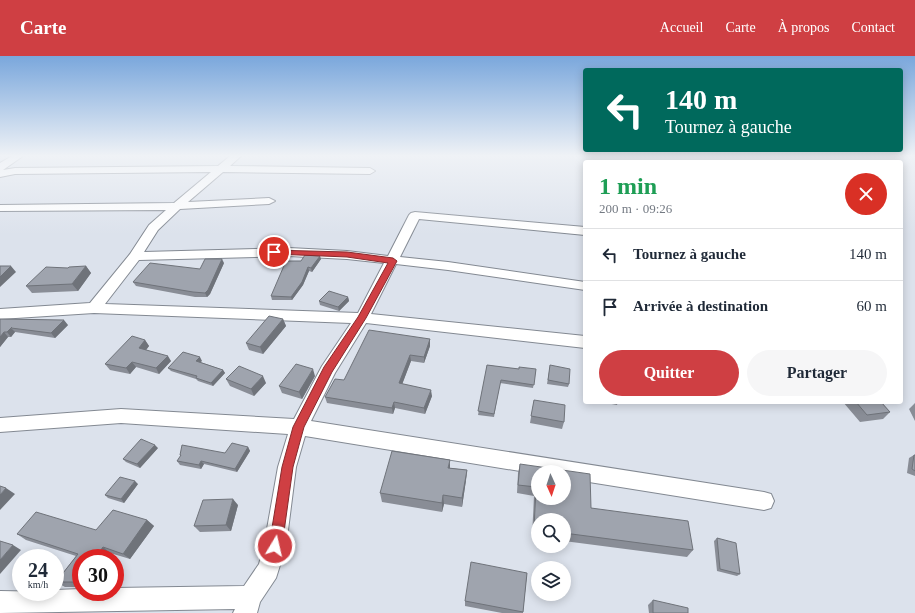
<!DOCTYPE html>
<html lang="fr">
<meta charset="utf-8">
<style>
:root{--surface:#fff;--page:#f6f6f7;--text:#1f2937;--muted:#747a83;--line:#e0e1e3;--accent:#cf3f43}
body{margin:0;font-family:"Times New Roman",serif;background:var(--page);color:var(--text);height:100vh;display:flex;flex-direction:column;font-size:15px;white-space:nowrap}
*{box-sizing:border-box;margin:0}
p{font-size:13px;color:var(--muted)}
.icon{flex:none;width:22px;height:22px;fill:none;stroke:currentColor;stroke-width:2;stroke-linecap:round;stroke-linejoin:round}
.map{position:relative;flex:1;overflow:hidden}
.drawer{position:absolute;left:583px;top:104px;width:320px;height:244px;display:flex;flex-direction:column;background:var(--surface);border-radius:4px;box-shadow:0 2px 10px #0003}
.drawer>*{flex:none}
.guide{position:absolute;left:583px;top:12px;width:320px;height:84px;border-radius:4px;box-shadow:0 2px 10px #0003;background:#00695c;color:#fff;overflow:hidden}
.needle{width:26px;rotate:177deg}
.buttons{position:absolute;left:531px;top:409px;display:grid;gap:8px}
.buttons a{display:grid;place-items:center;width:40px;height:40px;border-radius:50%;background:var(--surface);box-shadow:0 2px 10px #0003;font-size:20px}
.speed{position:absolute;left:12px;top:493px;display:flex;gap:8px;font-size:20px;font-weight:700;text-align:center}
.speed>*{display:grid;place-content:center;width:52px;height:52px;border-radius:50%;background:var(--surface);box-shadow:0 2px 10px #0003;line-height:1}
.speed small{font-size:10px;font-weight:400}
.speed .limit{border:6px solid #d22;background:#fff;color:#111}
.pin{position:absolute;display:grid;place-items:center;width:34px;height:34px;color:#fff;margin:-17px;border:2px solid #fff;border-radius:50%;box-shadow:0 1px 4px #0007}
.me{position:absolute;width:44px;margin:-22px;rotate:9deg;stroke-linejoin:round;filter:drop-shadow(0 0 3px #0008)}
.turn{display:flex;align-items:center;gap:14px;height:84px;padding:0 16px;font-size:18px}
.turn .icon{width:52px;height:52px;stroke-width:2.5}
.turn b{display:block;font-size:28px;line-height:34px}
.round{display:grid;place-items:center;flex:none;width:42px;height:42px;border-radius:21px;background:var(--page)}
.head{display:flex;align-items:center;justify-content:space-between;height:68px;padding:0 16px}
h1{font-size:24px;font-weight:800;line-height:30px;color:#1e9e55}
.primary-button{display:flex;gap:8px;margin-top:auto;padding:8px 16px}
.primary-button a{flex:1;height:46px;border-radius:24px;background:var(--accent);color:#fff;font-size:16px;font-weight:800;line-height:46px;text-align:center}
.primary-button a+a{background:var(--page);color:var(--text)}
ul{padding:0;list-style:none}
li{display:flex;align-items:center;gap:12px;height:52px;padding:0 16px;border-top:1px solid var(--line)}
li div{flex:1}
li b{display:block;font-size:15px}
li em{font-style:normal}
header{display:flex;align-items:center;gap:24px;box-sizing:border-box;height:56px;padding:0 20px;background:var(--accent);color:#fff}
header strong{font-size:19px}
nav{display:flex;gap:22px;margin-inline-start:auto;font-size:14px}
.map>svg:first-child{display:block}
</style>
<header>
<strong>Carte</strong>
<nav><a>Accueil</a><a>Carte</a><a>À propos</a><a>Contact</a></nav>
</header>
<div class="map">
<svg width="915" height="557" viewBox="0 0 915 557">
<rect width="100%" height="100%" fill="#dce2ec"/>
<g fill="none" stroke-linecap="round" stroke-linejoin="round">
<g stroke="#838992" stroke-width="2">
<path id="minor" d="M12,100H23L3,114L15,112L218,110L230,100H241L230,110L370,112L375,115L370,118L223,116L188,146L269,142L275,145L269,148L180,153L158,174L144,196L289,192L347,195L388,200L409,159L411,157L415,156L585,171V179L419,163L400,201L448,206L585,226V234L448,214L396,208L371,258L585,280V292L366,267L335,317L311,365L764,436L771,438L774,445L771,452L764,454L564,422V416H538V418L305,380L296,411L286,490L276,522L260,546L257,557H233L235,553L0,557V535L55,536V534L81,533V536H115V532L244,530L259,508L264,490L278,411L288,378L121,367L0,376V362L121,353L294,363L322,310L351,267L94,257L0,263V253L90,247L130,198L149,169L166,154L0,155V149L174,147L211,116L15,118L0,121V107ZM289,200L347,203L384,207L358,257L105,248L139,204Z"/>
</g>
<use href="#minor" fill="#fff" fill-rule="evenodd"/>
</g>
<path fill="#898d96" d="M321,203L312,216L309,215L303,229L292,244H272L271,240L301,205Z
M224,207L210,238L207,241H195L136,230L133,226L200,213Z
M86,210L91,217L78,235L32,237L26,230Z
M348,241L349,245L339,255L320,249L319,245Z
M0,263L68,269L55,282L15,276L11,281H8L0,291Z
M283,263L286,270L263,298L249,294L246,287Z
M430,283V290L424,307L411,305L402,328L432,340L425,358L395,352L393,358L327,347L325,341L344,324Z
M145,284L149,290L146,294L171,305L159,318L136,311L130,318L110,314L105,308Z
M202,305L200,306L223,314L225,317L213,330L198,325L196,323L171,315L168,312Z
M487,309L519,313H536L533,332L500,327L494,361L478,359Z
M550,309L569,328L568,331L547,328Z
M315,320L302,343L282,337L279,330Z
M226,323L266,327L254,340L230,330Z
M534,344L564,366L562,373L530,367Z
M601,346H618L617,349Z
M843,346H881L890,356L883,363L860,366Z
M915,347V365L909,353Z
M248,391L250,395L237,416L204,408L201,413L180,409L177,405L181,400L180,399L225,397Z
M158,392L140,412L126,406L123,403Z
M914,399H915V420L907,417L909,402Z
M520,408L591,452L693,494L687,501L564,485V464H538V481H532L534,440L517,437L518,417Z
M450,412L467,414L466,424L462,451L444,448L442,456L382,446L380,437Z
M138,428L124,447L108,442L105,439Z
M238,449L231,475L200,476L194,470Z
M147,464L154,470L130,503L110,497L81,502V533L78,531H65L56,526L76,500L26,484L17,478L96,474Z
M717,482L740,518L737,520L717,515L714,485Z
M527,517L523,557H502L465,550V545Z
M653,544L688,557H649L648,549Z"/>
<path fill="#6f737a" d="M320,200L321,203L312,216L311,212Z
M222,203L224,207L210,238L207,241L205,237Z
M11,210L16,216L0,231V221Z
M86,210L91,217L78,235L72,228Z
M308,211L309,215L303,229L292,244L291,241Z
M348,241L349,245L339,255L338,251Z
M283,263L286,270L263,298L260,291Z
M64,264L68,269L55,282L51,277Z
M12,271L11,272L15,276L11,281L7,276Z
M4,276L8,281L0,291V281Z
M430,283V290L424,307V301Z
M145,284L149,290L143,298L139,292Z
M410,299L411,305L400,334L399,327Z
M168,300L171,305L159,318L156,312Z
M200,301L202,305L198,308L196,305Z
M132,306L136,311L130,318L126,312Z
M313,313L315,320L302,343L299,336Z
M223,314L225,317L213,330L211,327Z
M263,320L266,327L254,340L251,333Z
M431,334L432,340L425,358L424,352Z
M394,346L395,352L393,358L392,352Z
M155,389L158,392L140,412L137,408Z
M248,391L250,395L237,416L235,413Z
M450,404V413L448,412Z
M201,405L204,408L201,413L199,409Z
M467,414L466,424L462,451V442Z
M135,425L138,428L124,447L121,443Z
M6,432L15,438L0,454V439Z
M443,439L444,448L442,456V447Z
M233,443L238,449L231,475L226,469Z
M147,464L154,470L130,503L123,498Z
M13,489L21,494L0,518V504Z
M103,491L110,497L107,502H95Z
M81,521V533L75,529Z"/>
<path fill="#9fa4ae" stroke="#6f737a" fill-rule="evenodd" d="M305,199L320,200L311,212L308,211L302,226L291,241L271,240L286,205H301Z
M205,203H222L208,234L205,237L193,236L133,226L150,207L200,213Z
M0,210H11L0,221Z
M86,210L72,228L26,230L46,211L68,212L69,211Z
M329,235L348,241L338,251L319,245Z
M269,260L283,263L260,291L246,287Z
M0,263L64,264L51,277L11,272L12,271L7,276H4L0,281Z
M369,274L430,283L424,301L410,299L399,327L431,334L424,352L394,346L392,352L325,341L335,323L344,324Z
M132,280L145,284L139,292L168,300L156,312L132,306L126,312L105,308Z
M183,296L200,301L196,305L223,314L211,327L196,322L197,320L168,312Z
M296,308L313,313L299,336L279,330Z
M487,309L519,313V311L536,313L534,329L501,324L494,358L478,355Z
M550,309L570,313L569,328L548,324Z
M239,310L263,320L251,333L226,323Z
M534,344L565,349L564,366L531,360Z
M856,346H881L890,356L867,359Z
M141,383L155,389L137,408L123,403Z
M232,387L248,391L235,413L201,405L199,409L177,405L181,399H180L182,389L225,397Z
M392,395L450,404L448,412L467,414L462,442L443,439L442,447L380,437Z
M914,399H915V415L912,413Z
M520,408L590,418L591,452L688,465L693,494L564,477V464H538V473H534L536,431L518,429ZM538,416H564V442H538Z
M120,421L135,425L121,443L105,439Z
M0,430L6,432L0,439Z
M233,443L226,469L194,470L203,444Z
M113,454L147,464L123,498L103,491L95,502H81V521L75,529L73,526H56L78,498L17,478L36,456L96,474Z
M717,482L736,487L740,518L720,513Z
M0,485L13,489L0,504Z
M471,506L527,517L523,556L465,545Z
M653,544L688,552V557H653Z"/>
<linearGradient id="sky" x2="0" y2="1"><stop stop-color="#7aa7dc"/><stop offset="0.56" stop-color="#eff2f6"/><stop offset="1" stop-color="#eff2f6" stop-opacity="0"/></linearGradient>
<rect width="915" height="178" fill="url(#sky)"/>
<path fill="#cf3f43" stroke="#87292c" d="M271,194L347,196L393,202L397,205L366,262L332,316L304,371L293,411L282,490L280,494L275,496L271,494L269,490L282,411L293,371L324,311L358,261L388,207L347,201L274,198H271Z"/>
</svg>
<div class="buttons">
<a><svg class="needle" viewBox="-14 -14 28 28"><path d="M0-13l5 13h-10z" fill="#e53935"/><path d="M0 13l5-13h-10z" fill="#747a83"/></svg></a>
<a><svg class="icon" aria-label="search" viewBox="0 0 24 24"><circle cx="10" cy="10" r="6"/><path d="M15 15l6 6"/></svg></a>
<a><svg class="icon" aria-label="layers" viewBox="0 0 24 24"><path d="M12 4l9 5-9 5-9-5zM3 14l9 5 9-5"/></svg></a>
</div>
<div class="speed"><div>24<small>km/h</small></div><div class="limit">30</div></div>
<div class="pin" style="left:274px;top:196px;background:#d93025"><svg class="icon" aria-label="arrive" viewBox="0 0 24 24"><path d="M6 21V4h12l-3 4 3 4H6"/></svg></div>
<svg class="me" style="left:275px;top:490px" viewBox="-20 -20 40 40"><circle r="17" fill="#cf3f43" stroke="#fff" stroke-width="3"/><path d="M0-11L8 9 0 5-8 9z" fill="#fff"/></svg>
<div class="guide">
<div class="turn"><svg class="icon" aria-label="left" viewBox="0 0 24 24"><path d="M17 20v-9H6M10 6l-5 5 5 5"/></svg><div><b>140 m</b>Tournez à gauche</div></div>
</div>
<section class="drawer">
<div class="head"><div><h1>1 min</h1><p>200 m · 09:26</p></div><a class="round" style="background:#d93025;color:#fff"><svg class="icon" aria-label="close" viewBox="0 0 24 24"><path d="M6 6l12 12M18 6L6 18"/></svg></a></div>
<ul>
<li><svg class="icon" aria-label="left" viewBox="0 0 24 24"><path d="M17 20v-9H6M10 6l-5 5 5 5"/></svg><div><b>Tournez à gauche</b></div><em>140 m</em></li>
<li><svg class="icon" aria-label="arrive" viewBox="0 0 24 24"><path d="M6 21V4h12l-3 4 3 4H6"/></svg><div><b>Arrivée à destination</b></div><em>60 m</em></li>
</ul>
<div class="primary-button"><a>Quitter</a><a>Partager</a></div>
</section>
</div>
